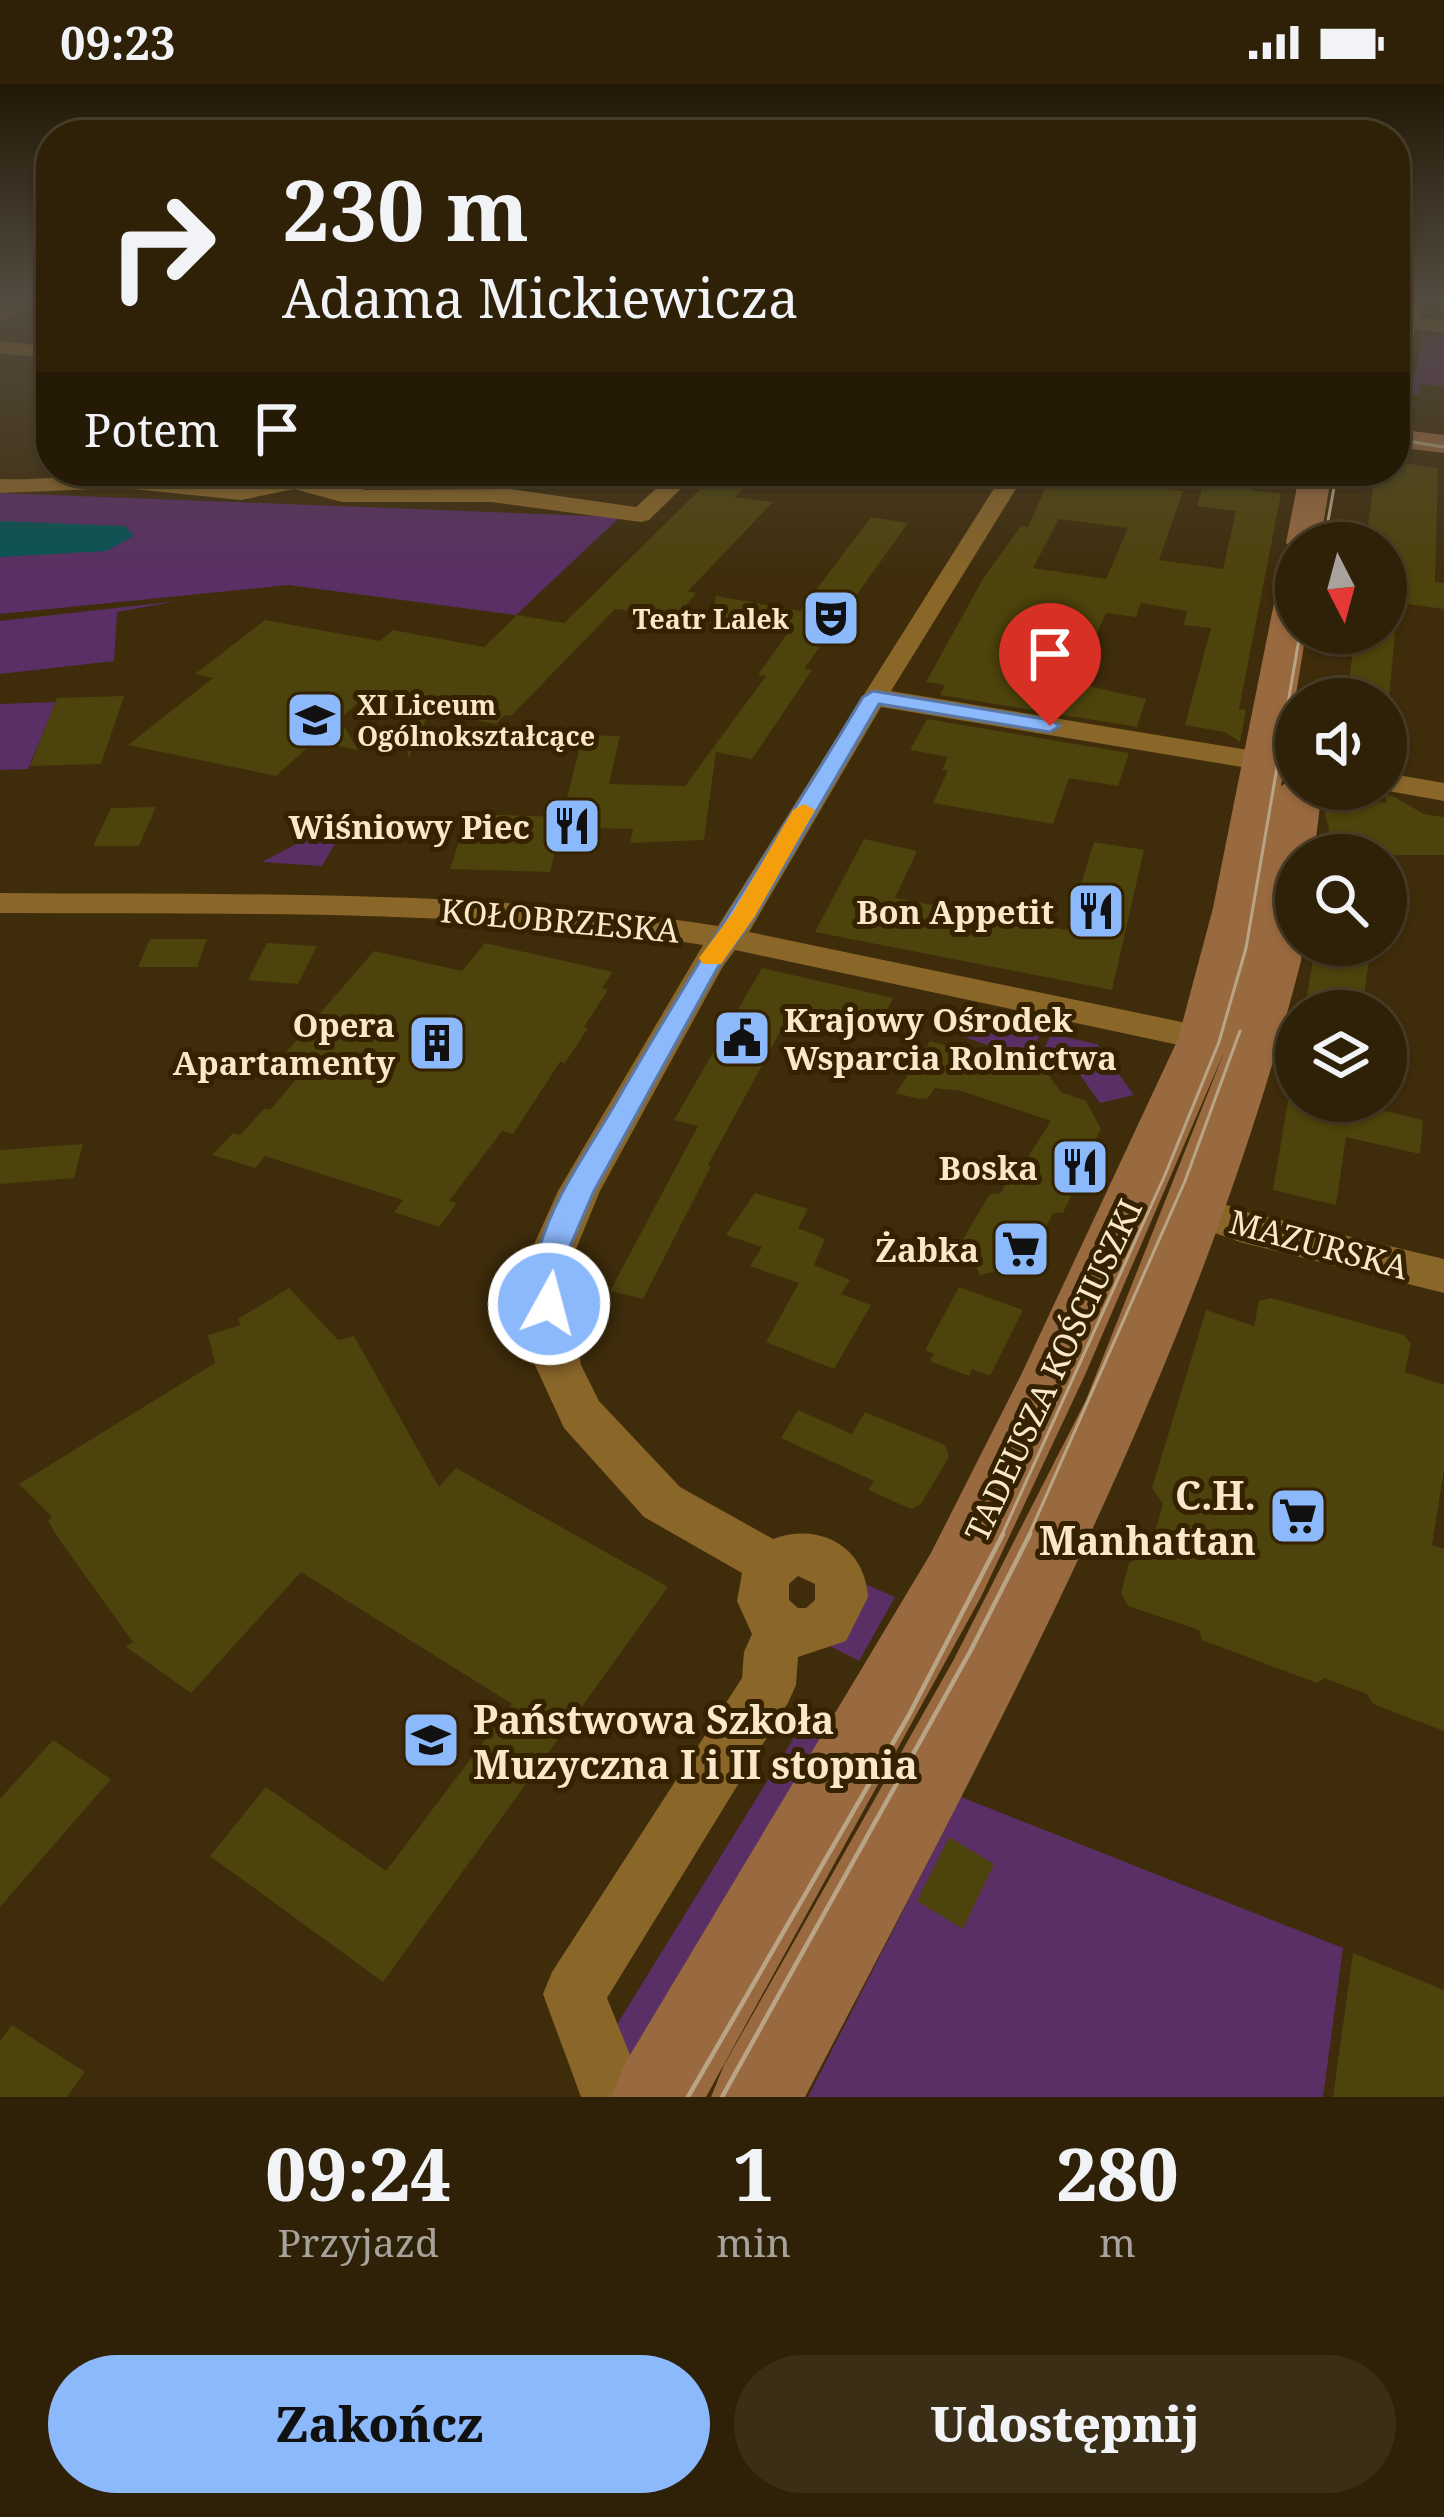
<!DOCTYPE html>
<html lang="pl">
<meta charset="utf-8">
<style>
:root{--surface:#2e2108;--page:#3a2e16;--text:#f1f3f6;--muted:#a7a39c;--line:#493e29;--accent:#8cb9fc}
body{margin:0;font-family:"Noto Serif",serif;background:var(--page);color:var(--text);height:100vh;display:flex;flex-direction:column;font-size:45px;white-space:nowrap}
*{box-sizing:border-box;margin:0}
p{font-size:39px;color:var(--muted)}
.icon{flex:none;width:66px;height:66px;fill:none;stroke:currentColor;stroke-width:2;stroke-linecap:round;stroke-linejoin:round}
.map{position:relative;height:2013px;overflow:hidden}
.panel{display:flex;flex-direction:column;background:var(--surface);flex:1}
.panel>*{flex:none}
.banner{position:absolute;left:36px;top:36px;width:1374px;height:366px;border-radius:48px;box-shadow:0 3px 9px #0004,0 0 0 3px var(--line);background:#2e2108;color:var(--text);overflow:hidden}
.needle{width:78px;rotate:174deg}
.buttons{position:absolute;left:1275px;top:438px;display:grid;gap:24px}
.buttons a{display:grid;place-items:center;width:132px;height:132px;border-radius:50%;background:var(--surface);box-shadow:0 3px 9px #0004,0 0 0 3px var(--line);font-size:60px}
.pin{position:absolute;display:grid;place-items:center;width:102px;height:102px;color:#fff;margin:-123px -51px;border-radius:50% 50% 50% 0;rotate:-45deg;box-shadow:0 0 12px #0007}
.pin .icon{rotate:45deg}
.me{position:absolute;width:132px;margin:-66px;rotate:7deg;stroke-linejoin:round;filter:drop-shadow(0 0 9px #0008)}
.turn{display:flex;align-items:center;gap:42px;height:252px;padding:0 48px;font-size:54px}
.turn .icon{width:156px;height:156px;stroke-width:2.5}
.turn b{display:block;font-size:84px;line-height:102px}
.then{display:flex;align-items:center;height:114px;padding:0 48px;background:#0003;gap:24px;font-size:45px}
.eta{display:flex;justify-content:space-evenly;align-items:center;height:204px;text-align:center}
.eta b{font-size:72px;font-weight:800;line-height:84px}
.button{display:flex;gap:24px;margin-top:auto;padding:24px 48px}
.button a{flex:1;height:138px;border-radius:72px;background:var(--accent);color:#111;font-size:48px;font-weight:800;line-height:138px;text-align:center}
.button a+a{background:var(--page);color:var(--text)}
.status{display:flex;justify-content:space-between;align-items:center;height:84px;padding:0 60px;background:var(--surface);direction:ltr}
.status svg{height:33px;fill:currentColor}
.map>svg:first-child{display:block}
</style>
<div class="status"><b>09:23</b><svg viewBox="0 0 49 12"><path d="M0 12V9h3v3zM5 12V6h3v6zM10 12V3h3v9zM15 12V0h3v12zM26 1h20v11H26zM47 4h2v5h-2z"/></svg></div>
<div class="map">
<svg width="1444" height="2013" viewBox="0 0 1444 2013">
<rect width="100%" height="100%" fill="#3e2c0b"/>
<path fill="#592f65" d="M1444,250V302L1421,300L1419,310H1410L1424,253Z
M0,409L620,433L516,531L288,501L0,530Z
M178,517L117,528L114,577L0,590V537Z
M56,618L28,685L0,686V620Z
M342,736L346,741L322,782L262,778Z
M947,926L1029,944L1040,950L1029,975L961,952L943,930Z
M1051,950L1097,960L1134,1011L1100,1019L1078,988L1038,977Z
M856,1496L895,1513L859,1577L822,1558Z
M803,1639L830,1641L622,1985L608,1955Z
M961,1713L1343,1864L1323,2013H808Z"/>
<path fill="#065355" d="M0,437L125,442L134,452L106,467L0,473Z"/>
<path fill="#4d430c" fill-rule="evenodd" d="M1395,378L1438,384L1435,498L1444,499V525L1386,517V450L1367,451L1375,387H1395Z
M719,387H759L735,413L773,418L688,507L696,509L678,532L615,525L511,632L505,631L496,640L430,627L408,675L409,619L367,610L340,635L358,666L315,657L276,692L128,661L213,594L195,590L265,536L380,557L393,546L484,563L517,531L564,539Z
M1053,387H1101L1097,396L1183,407L1159,476L1223,485L1236,427L1197,422L1207,387H1255L1251,406L1281,410L1239,625L1246,626L1240,658L1225,648L1185,641L1211,544L1184,541L1187,527L1141,519L1136,533L1106,529L1075,599L1146,615L1137,643L940,611L945,601L926,598L984,493L1021,442L1028,443ZM1059,435L1128,444L1106,495L1033,484Z
M871,433L908,439L804,585L812,586L752,675L716,668L704,756L630,759L633,745L561,743L550,788L450,785L468,730L562,733L583,651L620,652L609,700L685,702L766,592L758,591L788,549L712,536L716,512L800,527Z
M1355,549H1395L1389,615H1347Z
M124,612L101,680L30,682L57,614Z
M927,635L1129,669L1118,702L1069,694L1053,740L933,719L948,686H942L948,673L910,666Z
M1335,710L1386,719V711L1393,712L1424,730L1444,733V771H1326L1329,744L1324,728L1334,724Z
M156,723L139,762H93L111,724Z
M864,755L917,767L895,814L1067,846L1094,758L1144,766L1112,906L815,848Z
M150,855H207L197,883H138Z
M267,859L317,862L298,900L248,896Z
M485,859L613,888L602,904L608,906L584,943L588,944L565,979L560,978L513,1050L502,1047L449,1117L457,1119L439,1143L394,1128L403,1116L265,1072L255,1084L212,1071L233,1049L240,1051L265,1024L270,1026L309,980L282,973L374,867L462,887Z
M1316,861H1371L1362,927H1304Z
M762,884L893,914L878,945L792,926L708,1081L711,1082L643,1215L610,1207L698,1042L674,1036Z
M930,957L1046,988L1061,1008L1086,1017L1101,1045L1092,1063L1100,1069L1086,1098L1077,1099L1063,1129H1053L1027,1180L980,1191L963,1155L990,1110L1001,1109L1015,1081L1024,1079L1051,1037L961,1007L935,1004L928,1014L919,1015L896,1009Z
M1288,1017H1341L1423,1036L1420,1070L1346,1053L1336,1121L1273,1106Z
M83,1060L74,1094L0,1100V1066Z
M755,1109L808,1125L798,1144L825,1155L814,1181L850,1196L841,1210L871,1221L834,1285L766,1258L799,1199L750,1182L762,1163L726,1151Z
M959,1203L1023,1226L990,1292L972,1285L969,1292L930,1277L934,1270L925,1266Z
M289,1204L338,1256L354,1252L439,1403L456,1384L668,1503L383,1898L210,1772L266,1703L386,1787L512,1620L301,1488L191,1609L126,1563L133,1558L58,1454L48,1437L52,1433L19,1400L215,1279L208,1251L241,1241L238,1235Z
M1271,1214L1404,1251L1411,1260L1405,1288L1444,1301V1386L1432,1461L1444,1465V1647L1373,1620L1367,1610L1324,1594L1317,1599L1202,1556L1199,1546L1128,1522L1121,1509L1129,1479L1148,1470L1163,1420L1152,1404L1206,1226L1254,1242L1259,1217Z
M798,1326L852,1350L865,1328L945,1361L949,1373L921,1420L911,1425L868,1406L874,1397L781,1354Z
M53,1656L111,1695L0,1823V1715Z
M949,1753L994,1780L963,1845L917,1817Z
M1353,1869L1444,1906V2013H1333Z
M12,1941L85,1988L67,2013H0V1957Z"/>
<g fill="none" stroke-linecap="round" stroke-linejoin="round">
<path fill="#8a6629" fill-rule="evenodd" d="M14,217H38L0,238V225Z
M1395,232L1444,236V248L1395,244Z
M0,257L51,263V275L0,269Z
M290,387H317L309,395L366,406L510,405L636,423L675,387H699L649,436L641,438L491,418H342L294,405L241,416L123,404L0,409V395C41,397 82,389 123,390C178,392 241,419 290,387Z
M1005,387H1027L891,607L1296,674V692L881,623L749,848L1230,948L1243,951L1249,960L1243,969L1230,972L735,866L722,884L600,1107L576,1165L571,1220L581,1281L599,1317L680,1403L773,1455C818,1438 865,1461 868,1513L846,1557L798,1573L796,1601L788,1619L607,1914L647,2013H581L543,1910L552,1888L742,1594L744,1568L752,1550L737,1517L742,1489L644,1433L564,1344L535,1281L527,1220L532,1165L558,1107L703,861C472,823 234,831 0,829V809C239,811 481,805 718,842ZM798,1492L815,1500V1516L806,1524H798L789,1516V1500Z
M1386,689L1444,699V717L1377,705H1386Z
M1194,1110L1247,1128L1444,1175V1209L1240,1158L1179,1136L1173,1125L1179,1114Z"/>
<path fill="#99693f" fill-rule="evenodd" d="M1397,217H1423L1409,268L1395,276Z
M1395,345L1444,351V369L1395,363Z
M1300,387H1332L1320,459H1296V467L1286,459Z
M1296,488V549H1306L1281,702L1296,693V705H1322L1314,771H1296V861H1303L1301,877C1198,1280 996,1647 805,2013H711L724,1981L953,1577L1086,1316L1225,966L1085,1291L981,1513L706,2013H611L624,1981L931,1469L1021,1291L1178,955L1213,824L1278,499L1283,491Z"/>
<path stroke="#b9a586" stroke-width="3" d="M1395,355L1444,363
M1324,459L1337,387
M1001,1453L1165,1091L1219,958L1246,864L1300,549
M1028,1453L1185,1097L1240,947"/>
<path stroke="#b9a586" stroke-width="4.5" d="M688,2013L909,1631L1003,1450
M722,2013L971,1566L1030,1450"/>
</g>
<linearGradient id="sky" x2="0" y2="1"><stop stop-color="#221806"/><stop offset="0.43" stop-color="#524b3f"/><stop offset="1" stop-color="#524b3f" stop-opacity="0"/></linearGradient>
<rect width="1444" height="499" fill="url(#sky)"/>
<path fill="#8cb9fc" stroke="#5b78a4" stroke-width="3" d="M873,607L1050,636L1060,642L1050,648L879,620L755,832L718,883L594,1107L569,1165L560,1229H538C530,1214 534,1182 539,1166C552,1115 589,1065 615,1020C694,881 781,749 863,613Z"/>
<path fill="#f59e0b" d="M804,720L815,726L755,832L721,880H703L699,874L732,830L793,726Z"/>
<defs>
<g id="theatre-square" transform="scale(3)"><rect x="-9" y="-9" width="18" height="18" rx="4" fill="#8cb9fc" stroke="#342201"/><path d="M-5-5.5Q0-4 5-5.5V0Q5 5 0 6Q-5 5-5 0ZM-3.3-2.5H-1v1.5H-3.3ZM1-2.5H3.3v1.5H1ZM-2.8 1Q0 5.5 2.8 1Z" fill="#111"/></g>
<g id="school-square" transform="scale(3)"><rect x="-9" y="-9" width="18" height="18" rx="4" fill="#8cb9fc" stroke="#342201"/><path d="M0-5L7-2L0 1L-7-2ZM-4 1L0 2.5L4 1V4Q0 6-4 4Z" fill="#111"/></g>
<g id="restaurant-square" transform="scale(3)"><rect x="-9" y="-9" width="18" height="18" rx="4" fill="#8cb9fc" stroke="#342201"/><path d="M-5-6h1v4h1v-4h1v4h1v-4h1v5L-1.5 .5V6h-2V.5L-5-1ZM5-6V6H3V1.5H1.5Q1.5-4 5-6Z" fill="#111"/></g>
<g id="civic-square" transform="scale(3)"><rect x="-9" y="-9" width="18" height="18" rx="4" fill="#8cb9fc" stroke="#342201"/><path d="M-.6-6.5H3V-4.5H.6V-3L4-1V1h2V6H-6V1h2V-1L-.6-3ZM-1.2 2.5V6h2.4V2.5Z" fill="#111"/></g>
<g id="building-square" transform="scale(3)"><rect x="-9" y="-9" width="18" height="18" rx="4" fill="#8cb9fc" stroke="#342201"/><path d="M-4-6H4V6H1V3H-1V6H-4ZM-2.5-4.3h1.7v1.8h-1.7ZM.8-4.3h1.7v1.8H.8ZM-2.5-1h1.7V.8h-1.7ZM.8-1h1.7V.8H.8Z" fill="#111"/></g>
<g id="supermarket-square" transform="scale(3)"><rect x="-9" y="-9" width="18" height="18" rx="4" fill="#8cb9fc" stroke="#342201"/><path d="M-6-5.5h2.5l.6 2H6L4.5 2H-2.5L-4.4-4H-6ZM-1.5 3.2a1.3 1.3 0 1 0 .1 0ZM3 3.2a1.3 1.3 0 1 0 .1 0Z" fill="#111"/></g>
</defs>
<g fill-rule="evenodd">
<use href="#theatre-square" x="831" y="534"/>
<use href="#school-square" x="315" y="636"/>
<use href="#restaurant-square" x="572" y="742"/>
<use href="#restaurant-square" x="1096" y="827"/>
<use href="#civic-square" x="742" y="954"/>
<use href="#building-square" x="437" y="959"/>
<use href="#restaurant-square" x="1080" y="1083"/>
<use href="#supermarket-square" x="1021" y="1165"/>
<use href="#supermarket-square" x="1298" y="1432"/>
<use href="#school-square" x="431" y="1656"/>
</g>
<g text-anchor="middle" dominant-baseline="central" stroke-width="10" stroke-linejoin="round" paint-order="stroke">
<g font-size="27" font-weight="bold" fill="#fbe7c9" stroke="#342201" text-anchor="end">
<text x="789" y="534">Teatr Lalek</text>
<text x="357" y="620" text-anchor="start">XI Liceum<tspan x="357" dy="31">Ogólnokształcące</tspan></text>
</g>
<g font-size="33" font-weight="bold" fill="#fbe7c9" stroke="#342201" text-anchor="end">
<text x="530" y="742">Wiśniowy Piec</text>
<text x="1054" y="827">Bon Appetit</text>
<text x="784" y="935" text-anchor="start">Krajowy Ośrodek<tspan x="784" dy="38">Wsparcia Rolnictwa</tspan></text>
<text x="395" y="940">Opera<tspan x="395" dy="38">Apartamenty</tspan></text>
<text x="1038" y="1083">Boska</text>
<text x="979" y="1165">Żabka</text>
</g>
<g font-size="33" fill="#fbe7c9" stroke="#342201">
<text transform="translate(560 836) rotate(5)">KOŁOBRZESKA</text>
<text transform="translate(1319 1160) rotate(15)">MAZURSKA</text>
<text transform="translate(1053 1286) rotate(-65)">TADEUSZA KOŚCIUSZKI</text>
</g>
<g font-size="39" font-weight="bold" fill="#fbe7c9" stroke="#342201" text-anchor="end">
<text x="1256" y="1410">C.H.<tspan x="1256" dy="45">Manhattan</tspan></text>
<text x="473" y="1634" text-anchor="start">Państwowa Szkoła<tspan x="473" dy="45">Muzyczna I i II stopnia</tspan></text>
</g>
</g>
</svg>
<div class="buttons">
<a><svg class="needle" viewBox="-14 -14 28 28"><path d="M0-13l5 13h-10z" fill="#e53935"/><path d="M0 13l5-13h-10z" fill="#a7a39c"/></svg></a>
<a><svg class="icon" aria-label="sound" viewBox="0 0 24 24"><path d="M4 9h4l5-4v14l-5-4H4zM17 9q2 3 0 6"/></svg></a>
<a><svg class="icon" aria-label="search" viewBox="0 0 24 24"><circle cx="10" cy="10" r="6"/><path d="M15 15l6 6"/></svg></a>
<a><svg class="icon" aria-label="layers" viewBox="0 0 24 24"><path d="M12 4l9 5-9 5-9-5zM3 14l9 5 9-5"/></svg></a>
</div>
<div class="pin" style="left:1050px;top:642px;background:#d93025"><svg class="icon" aria-label="arrive" viewBox="0 0 24 24"><path d="M6 21V4h12l-3 4 3 4H6"/></svg></div>
<svg class="me" style="left:549px;top:1220px" viewBox="-20 -20 40 40"><circle r="17" fill="#8cb9fc" stroke="#fff" stroke-width="3"/><path d="M0-11L8 9 0 5-8 9z" fill="#fff"/></svg>
<div class="banner">
<div class="turn"><svg class="icon" aria-label="right" viewBox="0 0 24 24"><path d="M7 20v-9h11M14 6l5 5-5 5"/></svg><div><b>230 m</b>Adama Mickiewicza</div></div>
<div class="then">Potem<svg class="icon" aria-label="arrive" viewBox="0 0 24 24"><path d="M6 21V4h12l-3 4 3 4H6"/></svg></div>
</div>
</div>
<section class="panel">
<div class="eta">
<div><b>09:24</b><p>Przyjazd</p></div>
<div><b>1</b><p>min</p></div>
<div><b>280</b><p>m</p></div>
</div>
<div class="button"><a>Zakończ</a><a>Udostępnij</a></div>
</section>
